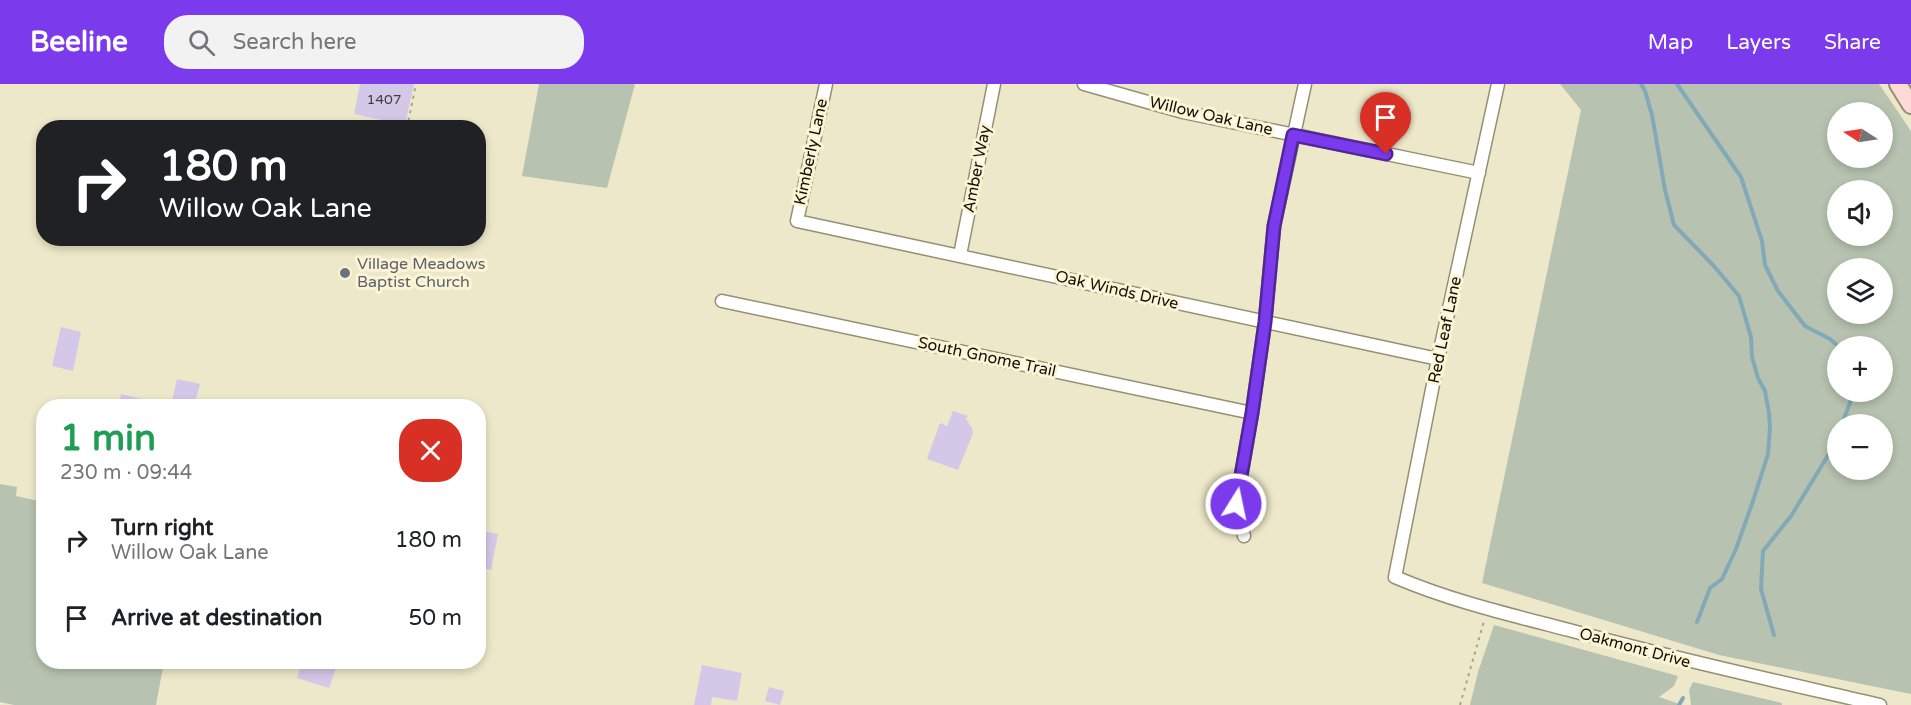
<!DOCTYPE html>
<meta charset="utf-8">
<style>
:root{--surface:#fff;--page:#f2f2f2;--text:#202124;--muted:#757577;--accent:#7c3aed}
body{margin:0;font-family:"Varela Round",sans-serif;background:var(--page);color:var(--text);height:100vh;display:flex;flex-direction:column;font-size:22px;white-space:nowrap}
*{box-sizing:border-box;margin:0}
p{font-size:20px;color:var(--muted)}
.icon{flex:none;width:33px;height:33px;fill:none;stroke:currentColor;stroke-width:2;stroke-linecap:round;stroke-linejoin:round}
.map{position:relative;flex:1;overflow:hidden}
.details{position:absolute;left:36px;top:315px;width:450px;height:270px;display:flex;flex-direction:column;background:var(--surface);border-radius:24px;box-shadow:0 3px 9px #0003}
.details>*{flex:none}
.hud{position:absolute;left:36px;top:36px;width:450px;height:126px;border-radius:24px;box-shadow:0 3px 9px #0003;background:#202124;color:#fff;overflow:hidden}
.needle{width:39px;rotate:282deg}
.fabs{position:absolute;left:1827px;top:18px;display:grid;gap:12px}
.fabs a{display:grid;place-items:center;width:66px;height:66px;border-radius:50%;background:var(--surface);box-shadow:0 3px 9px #0003;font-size:30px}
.pin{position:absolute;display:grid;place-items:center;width:51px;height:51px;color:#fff;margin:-62px -26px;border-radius:50% 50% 50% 0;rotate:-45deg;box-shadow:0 0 6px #0007}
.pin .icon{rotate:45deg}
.me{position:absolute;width:66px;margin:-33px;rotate:10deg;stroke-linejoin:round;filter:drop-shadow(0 0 4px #0008)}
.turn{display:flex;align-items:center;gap:21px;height:126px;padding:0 24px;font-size:27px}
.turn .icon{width:78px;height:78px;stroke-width:2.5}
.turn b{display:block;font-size:42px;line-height:51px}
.round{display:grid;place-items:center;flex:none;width:63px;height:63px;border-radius:24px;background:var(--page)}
.summary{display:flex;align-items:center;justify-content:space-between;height:102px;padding:0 24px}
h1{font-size:36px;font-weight:700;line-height:45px;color:#1e9e55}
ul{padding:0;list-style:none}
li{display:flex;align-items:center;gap:18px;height:78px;padding:0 24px}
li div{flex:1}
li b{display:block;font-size:22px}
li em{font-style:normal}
header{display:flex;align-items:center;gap:36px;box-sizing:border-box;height:84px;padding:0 30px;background:var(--accent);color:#fff}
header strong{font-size:28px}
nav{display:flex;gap:33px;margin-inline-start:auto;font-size:21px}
.search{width:420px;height:54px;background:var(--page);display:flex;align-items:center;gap:15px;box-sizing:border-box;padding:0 21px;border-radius:24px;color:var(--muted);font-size:22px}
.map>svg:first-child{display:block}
</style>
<header>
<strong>Beeline</strong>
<div class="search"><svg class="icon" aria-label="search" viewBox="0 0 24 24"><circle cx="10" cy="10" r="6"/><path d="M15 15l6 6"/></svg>Search here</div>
<nav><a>Map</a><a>Layers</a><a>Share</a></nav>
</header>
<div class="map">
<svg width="1911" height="621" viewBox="0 0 1911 621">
<rect width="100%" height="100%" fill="#ede8c9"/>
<path fill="#b7c3b0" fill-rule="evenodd" d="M539,0H635L607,104L522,92Z
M1560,0H1879L1911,47V610L1719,571L1482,499L1581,26ZM1882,28V74H1838V28ZM1882,106V152H1838V106ZM1882,184V230H1838V184ZM1882,262V308H1838V262ZM1882,340V386H1838V340Z
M0,400L17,403L16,412L43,418L44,578H164L156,621H14L0,618Z
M1494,541L1678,592L1674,602L1659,613L1682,621H1470L1478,588Z
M1693,598L1782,619V621H1691L1689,606Z"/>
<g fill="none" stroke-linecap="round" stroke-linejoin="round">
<path stroke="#82a9b7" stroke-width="4" d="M1641,0L1645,7L1652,31L1665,106L1674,141L1713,181L1739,212L1751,253L1752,273L1758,294L1765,307L1769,329L1770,343L1768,370L1753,417L1736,465L1722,495L1710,504L1697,538
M1677,0L1741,93L1762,157L1765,181L1778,207L1805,242L1830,255L1838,262
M1842,340L1854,308
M1774,551L1761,505L1763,467L1791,432L1838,355
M1679,621L1683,614"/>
</g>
<path fill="#d4c8e8" d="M360,0H414L405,41L354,30Z
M61,243L81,248L73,287L52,282Z
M177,295L200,300L194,322H171Z
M121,310L155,318L154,322H118Z
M953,327L968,332L966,335L972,344L973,349L958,386L927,375L940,339L947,342Z
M478,446L498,450L491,486L478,483Z
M302,578H338L329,604L297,594Z
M702,581L742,589L737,617L712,613L711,621H694Z
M769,603L784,607L780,621L765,617Z"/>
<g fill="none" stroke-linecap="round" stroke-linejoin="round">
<g stroke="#958f73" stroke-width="15">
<path id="street" d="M826,0L797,137L1438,275
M1084,0L1183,28L1479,89
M1498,0L1438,275L1395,493C1451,517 1511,531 1569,546C1672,574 1776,597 1880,621
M960,171L994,0
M722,217L1252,329
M1244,452L1236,421L1252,329L1265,238L1274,142L1305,0"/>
</g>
<g stroke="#958f73" stroke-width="20">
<path id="secondary" d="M1898,0L1911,21"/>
</g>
<path stroke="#a8a48b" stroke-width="2" stroke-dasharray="3 4.5" stroke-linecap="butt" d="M407,44L416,0
M1460,621L1484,537"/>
<use href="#street" stroke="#fff" stroke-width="12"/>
<use href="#secondary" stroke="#fedad6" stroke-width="16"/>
</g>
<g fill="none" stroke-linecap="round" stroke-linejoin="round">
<g stroke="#51269a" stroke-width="15">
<path id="route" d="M1236,420L1252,329L1265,238L1274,142L1293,51L1386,70"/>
</g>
<use href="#route" stroke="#7c3aed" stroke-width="10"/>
</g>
<circle fill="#6b7280" stroke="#fbf5d6" stroke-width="2" cx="345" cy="189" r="6"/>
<g text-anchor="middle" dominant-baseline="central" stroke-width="6" stroke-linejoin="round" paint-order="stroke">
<g font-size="14" fill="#423e3e">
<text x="384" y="15">1407</text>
</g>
<g font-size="16" fill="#121006" stroke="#fbf5d6">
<text transform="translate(1211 32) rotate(13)">Willow Oak Lane</text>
<text transform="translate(811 68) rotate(-78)">Kimberly Lane</text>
<text transform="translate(977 85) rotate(-79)">Amber Way</text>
<text transform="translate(1117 206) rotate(13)">Oak Winds Drive</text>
<text transform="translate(1445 246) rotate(-78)">Red Leaf Lane</text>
<text transform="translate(987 273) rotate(12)">South Gnome Trail</text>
<text transform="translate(1635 564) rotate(15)">Oakmont Drive</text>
</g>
<g font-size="16" fill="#5b616d" stroke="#fbf5d6" text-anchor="start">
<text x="357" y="180">Village Meadows<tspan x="357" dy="18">Baptist Church</tspan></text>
</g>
</g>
</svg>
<div class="fabs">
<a><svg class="needle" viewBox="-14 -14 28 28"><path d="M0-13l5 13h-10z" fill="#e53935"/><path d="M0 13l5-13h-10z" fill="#757577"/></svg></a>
<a><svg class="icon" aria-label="sound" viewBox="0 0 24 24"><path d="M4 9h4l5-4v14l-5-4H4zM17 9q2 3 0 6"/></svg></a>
<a><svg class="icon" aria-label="layers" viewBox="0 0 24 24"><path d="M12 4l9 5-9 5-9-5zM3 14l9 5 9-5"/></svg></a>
<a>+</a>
<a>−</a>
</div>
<div class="pin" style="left:1386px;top:70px;background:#d93025"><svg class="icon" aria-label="arrive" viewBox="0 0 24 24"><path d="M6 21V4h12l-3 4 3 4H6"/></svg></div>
<svg class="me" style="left:1236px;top:420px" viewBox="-20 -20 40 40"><circle r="17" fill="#7c3aed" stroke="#fff" stroke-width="3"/><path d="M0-11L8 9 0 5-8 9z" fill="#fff"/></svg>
<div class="hud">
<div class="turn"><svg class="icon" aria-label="right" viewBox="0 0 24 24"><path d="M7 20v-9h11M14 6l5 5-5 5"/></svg><div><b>180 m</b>Willow Oak Lane</div></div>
</div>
<section class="details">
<div class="summary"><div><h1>1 min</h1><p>230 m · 09:44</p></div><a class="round" style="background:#d93025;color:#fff"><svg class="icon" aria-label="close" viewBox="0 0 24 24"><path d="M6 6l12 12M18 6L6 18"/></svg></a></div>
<ul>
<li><svg class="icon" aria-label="right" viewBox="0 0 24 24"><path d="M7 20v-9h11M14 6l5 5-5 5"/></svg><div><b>Turn right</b><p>Willow Oak Lane</p></div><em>180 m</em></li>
<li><svg class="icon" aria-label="arrive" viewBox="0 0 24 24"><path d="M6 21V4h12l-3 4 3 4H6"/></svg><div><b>Arrive at destination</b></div><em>50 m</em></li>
</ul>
</section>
</div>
